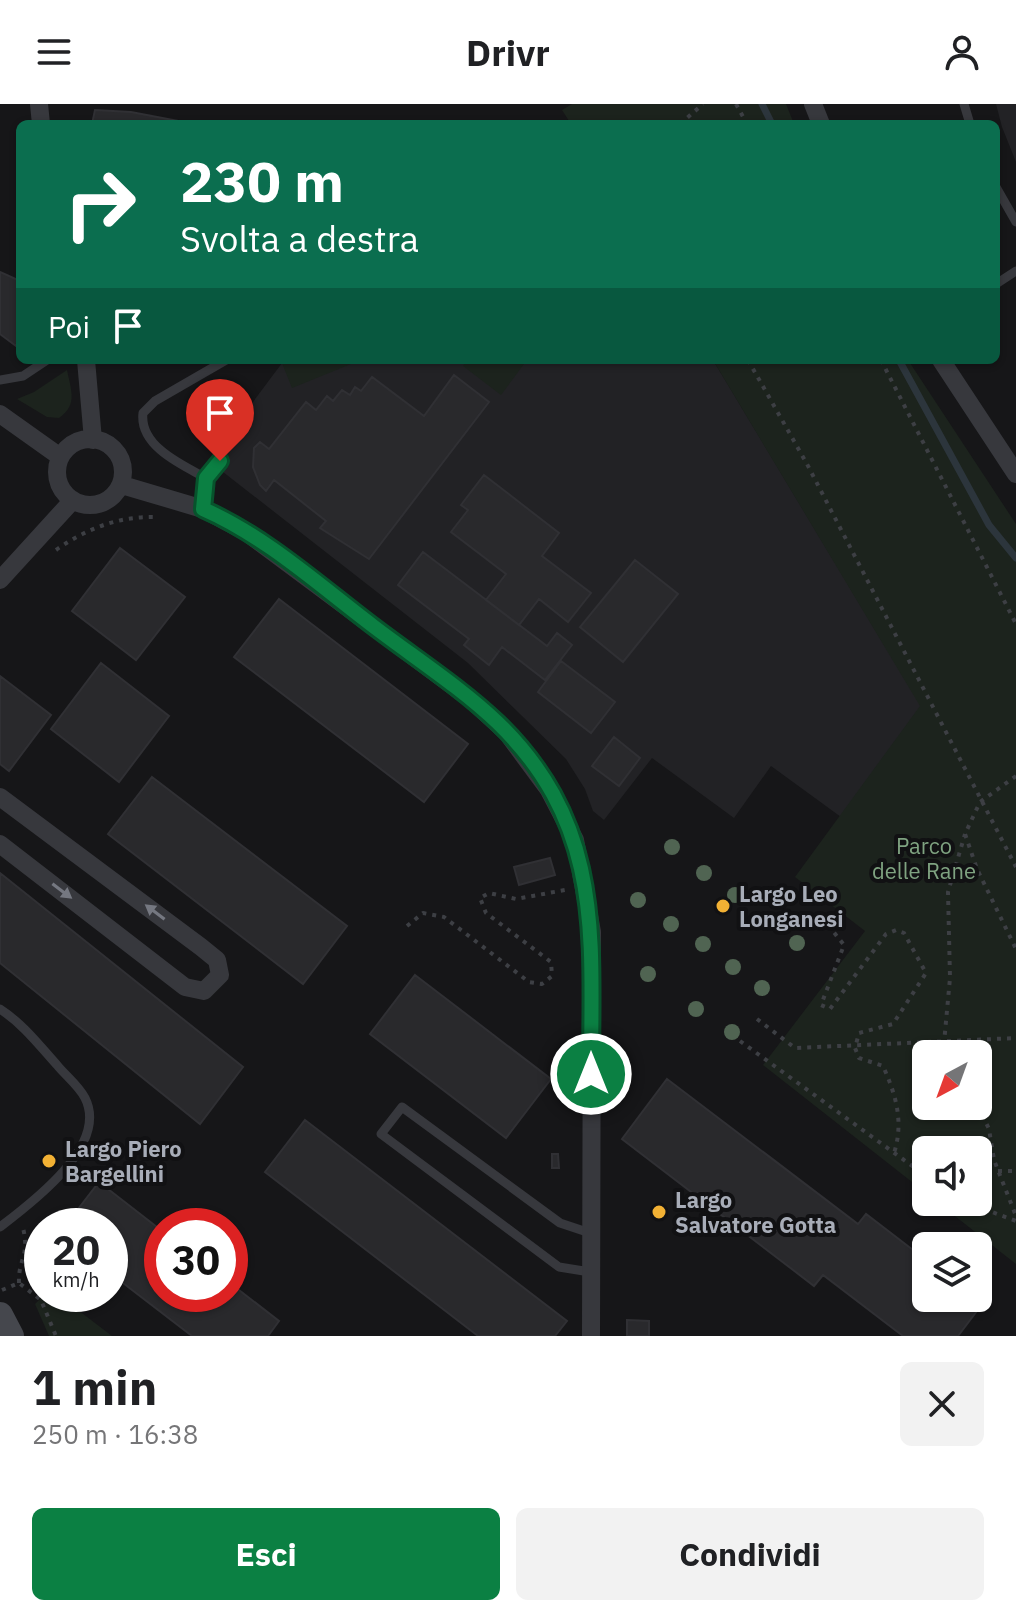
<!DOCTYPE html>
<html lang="it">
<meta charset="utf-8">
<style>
:root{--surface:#fff;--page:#f2f2f2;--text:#202124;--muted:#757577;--accent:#0b8043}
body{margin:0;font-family:"IBM Plex Sans",sans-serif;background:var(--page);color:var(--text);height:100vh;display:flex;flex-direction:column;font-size:30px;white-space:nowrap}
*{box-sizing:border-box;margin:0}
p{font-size:26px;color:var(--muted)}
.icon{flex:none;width:44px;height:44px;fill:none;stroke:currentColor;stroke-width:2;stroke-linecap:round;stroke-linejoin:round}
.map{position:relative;height:1232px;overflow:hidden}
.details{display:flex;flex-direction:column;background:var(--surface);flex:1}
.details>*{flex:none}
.guide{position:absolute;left:16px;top:16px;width:984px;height:244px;border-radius:12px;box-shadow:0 2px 6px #0004;background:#0b6e4f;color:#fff;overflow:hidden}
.needle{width:52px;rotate:221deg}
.fabs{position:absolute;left:912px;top:936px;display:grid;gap:16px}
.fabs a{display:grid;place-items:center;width:80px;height:80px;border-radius:12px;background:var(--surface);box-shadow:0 2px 6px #0004;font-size:40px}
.speed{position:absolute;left:24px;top:1104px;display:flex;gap:16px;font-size:40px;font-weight:700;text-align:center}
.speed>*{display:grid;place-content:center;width:104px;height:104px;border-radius:50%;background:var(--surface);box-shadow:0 2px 6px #0004;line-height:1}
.speed small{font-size:20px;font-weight:400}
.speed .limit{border:12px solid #d22;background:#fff;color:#111}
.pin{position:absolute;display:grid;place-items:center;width:68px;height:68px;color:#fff;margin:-82px -34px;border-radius:50% 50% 50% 0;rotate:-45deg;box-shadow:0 0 8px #0007}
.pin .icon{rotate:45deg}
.me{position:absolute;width:88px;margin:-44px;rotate:0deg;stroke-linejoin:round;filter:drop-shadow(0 0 6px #0008)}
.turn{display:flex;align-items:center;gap:28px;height:168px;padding:0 32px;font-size:36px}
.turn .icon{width:104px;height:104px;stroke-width:2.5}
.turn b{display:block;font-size:56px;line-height:68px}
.then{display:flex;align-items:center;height:76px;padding:0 32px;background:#0003;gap:16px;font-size:30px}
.round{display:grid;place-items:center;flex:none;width:84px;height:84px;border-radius:12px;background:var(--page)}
.headline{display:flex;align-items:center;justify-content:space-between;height:136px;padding:0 32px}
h1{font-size:48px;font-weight:700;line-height:60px}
.cta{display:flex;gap:16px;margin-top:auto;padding:16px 32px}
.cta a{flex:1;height:92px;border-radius:12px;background:var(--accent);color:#fff;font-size:32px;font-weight:700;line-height:92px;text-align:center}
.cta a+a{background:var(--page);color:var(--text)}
header{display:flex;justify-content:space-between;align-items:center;height:104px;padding:0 32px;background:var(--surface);font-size:36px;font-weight:700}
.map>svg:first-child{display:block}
</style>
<header><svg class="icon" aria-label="menu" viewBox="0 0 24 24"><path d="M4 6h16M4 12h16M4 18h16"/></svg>Drivr<svg class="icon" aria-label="person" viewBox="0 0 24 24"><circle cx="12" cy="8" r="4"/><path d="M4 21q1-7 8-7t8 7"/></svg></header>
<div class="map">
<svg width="1016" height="1232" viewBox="0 0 1016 1232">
<rect width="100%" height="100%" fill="#161618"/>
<path fill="#222225" d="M996,0H1016V58L1002,23Z
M289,256H713L921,602L841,713L771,662L734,714L652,654L604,716L593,707L585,685L566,655L468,559L209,357L282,259Z"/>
<path fill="#1c231d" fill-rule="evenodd" d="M572,0H786L794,20H571L562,6Z
M289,256H361L292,284L282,259Z
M467,256H527L501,291L463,262Z
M713,256H908L1016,420V1160L937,1098H978V1046H926V1089L763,961L865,827L795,773L920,602ZM978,950V1002H926V950Z
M67,266C71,286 78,301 59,314L47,313L17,295L34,288Z
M45,1190H57L112,1232H49L35,1200Z"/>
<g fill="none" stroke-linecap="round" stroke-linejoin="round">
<path stroke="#2c353c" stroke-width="7" d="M762,0L772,20
M899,256L989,421L1016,454"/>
</g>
<path fill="#29292c" stroke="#303034" stroke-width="2" d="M95,6L131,8L194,20H92Z
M0,168L20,177V233L16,242L0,230Z
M454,271L489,298L369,455L320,424L326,417L274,376L266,387L260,381L253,363L254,344L260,338L269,345L306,298L316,306L327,292L333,297L342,286L350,291L355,283L361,287L372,273L424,312Z
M484,371L559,429L542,452L591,489L568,518L539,495L519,521L486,496L506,470L451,428L468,406L461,401Z
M120,444L185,493L136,556L72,507Z
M423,448L547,542L557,529L572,541L545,576L502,543L489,561L464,541L469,535L398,481Z
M635,456L678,490L623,558L580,523Z
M279,495L468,640L424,698L234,553Z
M561,557L615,598L591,629L538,588Z
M101,559L169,612L119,678L51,625Z
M0,572L51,611L9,667L0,660Z
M614,633L640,654L619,682L592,662Z
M152,673L347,822L303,880L108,730Z
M550,754L555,771L519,781L514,763Z
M0,769L243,963L200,1020L0,859Z
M415,871L551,975L506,1034L370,930Z
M667,975L858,1120L866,1110L926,1156V1194H976L983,1199L958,1232H903L823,1171L814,1182L622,1035Z
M305,1016L567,1217L555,1232H478L265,1068Z
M552,1050H558L559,1064H552Z
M99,1078L162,1127V1190H230V1179L279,1217L268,1232H192L110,1169V1122H65Z
M627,1216L649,1217V1232H627Z"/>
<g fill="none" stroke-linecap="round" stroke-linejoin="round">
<path stroke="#3d3f44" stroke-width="4" stroke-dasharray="4 6" stroke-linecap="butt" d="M736,0L747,20
M680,20L703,0
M748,256L807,360L1016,763
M881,256L1016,520
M56,446C86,425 118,412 156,413
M1016,672L980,698L965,730L977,765L1016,845
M828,821L844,841L821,901L830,905L886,830L896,826L904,829L926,869L893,920L859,929L855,944L859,954L883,962C896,991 904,1018 894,1049
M407,822L423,809L444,813L529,878L542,880L552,872L551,858L486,809L480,794L489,789L516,795L565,786
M757,915L795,944L1016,934
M740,937L926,1072
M948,950L944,939L950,874L948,788L965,730
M978,1002L989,1025L994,1056L1016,1112
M998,1067H1016
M965,1098L1016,1117
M19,1179C18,1155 30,1152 23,1124
M2,1186L19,1179L41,1196L56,1232"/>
<path stroke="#37383d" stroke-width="9" d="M964,0L970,20
M996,83L1016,118
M996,180L1016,167
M0,276L23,272L47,256
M206,374C182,361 139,342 143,309L155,297L226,256
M203,405L206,374L220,357
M0,905C23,920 39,941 57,961C65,971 79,982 85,994C109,1041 33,1098 0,1123
M590,1129L560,1119L402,1003L381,1030L559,1163L590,1168"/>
<path stroke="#37383d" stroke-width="18" d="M39,0L41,20
M813,0L821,20
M86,256L93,336
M941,256L1016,370
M0,310L59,352
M57 368a33 33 0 1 1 66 0a33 33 0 1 1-66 0Z
M122,381L203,405L246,428L469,594L507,629L549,686L575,736L592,828L591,1232
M0,476L73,396
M0,693L201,843L217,856L220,871L204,887L185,883L0,740"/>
<path stroke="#45474d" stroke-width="26" d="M0,1211L11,1232"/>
</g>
<g fill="#506452">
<circle cx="672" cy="743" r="8"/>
<circle cx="704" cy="769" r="8"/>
<circle cx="735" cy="791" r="8"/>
<circle cx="638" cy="796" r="8"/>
<circle cx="769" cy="818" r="8"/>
<circle cx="671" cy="820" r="8"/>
<circle cx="797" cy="839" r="8"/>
<circle cx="703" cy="840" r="8"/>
<circle cx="733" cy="863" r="8"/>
<circle cx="648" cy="870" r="8"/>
<circle cx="762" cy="884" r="8"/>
<circle cx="696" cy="905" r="8"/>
<circle cx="732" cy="928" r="8"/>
</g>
<defs><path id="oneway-solid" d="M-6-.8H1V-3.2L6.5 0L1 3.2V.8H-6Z" transform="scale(2)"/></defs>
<g fill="#757881">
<use href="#oneway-solid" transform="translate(62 787) rotate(37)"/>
<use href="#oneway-solid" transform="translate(155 808) rotate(-143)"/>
</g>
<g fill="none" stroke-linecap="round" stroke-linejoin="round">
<g stroke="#07532c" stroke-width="20">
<path id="route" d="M220,357L206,374L203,405C265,432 319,481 373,522C415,554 460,583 498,619C605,723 591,835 591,970"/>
</g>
<use href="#route" stroke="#0b8043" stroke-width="14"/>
</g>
<g fill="#f2b134" stroke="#111113" stroke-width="3">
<circle cx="723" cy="802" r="8"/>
<circle cx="49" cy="1057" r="8"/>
<circle cx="659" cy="1108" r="8"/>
</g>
<g text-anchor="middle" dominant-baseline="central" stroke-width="8" stroke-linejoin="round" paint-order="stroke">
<g font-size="22" fill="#7fa381" stroke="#111113">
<text x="924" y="741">Parco<tspan x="924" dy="25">delle Rane</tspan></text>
</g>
<g font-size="22" font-weight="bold" fill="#a8adb8" stroke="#111113" text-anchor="start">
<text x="739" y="789">Largo Leo<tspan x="739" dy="25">Longanesi</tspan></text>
<text x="65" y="1044">Largo Piero<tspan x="65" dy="25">Bargellini</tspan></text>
<text x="675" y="1095">Largo<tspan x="675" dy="25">Salvatore Gotta</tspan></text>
</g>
</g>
</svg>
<div class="fabs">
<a><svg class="needle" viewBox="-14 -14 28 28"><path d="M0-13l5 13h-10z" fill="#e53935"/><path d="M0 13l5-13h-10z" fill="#757577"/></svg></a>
<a><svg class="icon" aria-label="sound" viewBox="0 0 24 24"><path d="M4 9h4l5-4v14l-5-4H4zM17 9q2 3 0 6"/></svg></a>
<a><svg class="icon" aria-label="layers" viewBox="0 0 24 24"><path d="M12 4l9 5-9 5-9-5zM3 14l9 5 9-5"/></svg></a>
</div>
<div class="speed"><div>20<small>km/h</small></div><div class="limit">30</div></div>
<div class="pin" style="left:220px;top:357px;background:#d93025"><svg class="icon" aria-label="arrive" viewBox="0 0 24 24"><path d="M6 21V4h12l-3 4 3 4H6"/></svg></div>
<svg class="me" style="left:591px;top:970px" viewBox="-20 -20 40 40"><circle r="17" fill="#0b8043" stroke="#fff" stroke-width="3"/><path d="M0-11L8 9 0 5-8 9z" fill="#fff"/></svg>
<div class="guide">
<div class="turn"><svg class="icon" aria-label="right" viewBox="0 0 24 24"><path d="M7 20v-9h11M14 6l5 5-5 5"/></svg><div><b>230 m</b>Svolta a destra</div></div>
<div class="then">Poi<svg class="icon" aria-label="arrive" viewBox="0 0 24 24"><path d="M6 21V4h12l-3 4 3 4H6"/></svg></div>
</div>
</div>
<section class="details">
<div class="headline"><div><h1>1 min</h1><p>250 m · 16:38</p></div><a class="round"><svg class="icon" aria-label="close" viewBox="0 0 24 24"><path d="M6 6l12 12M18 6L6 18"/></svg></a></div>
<div class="cta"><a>Esci</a><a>Condividi</a></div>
</section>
